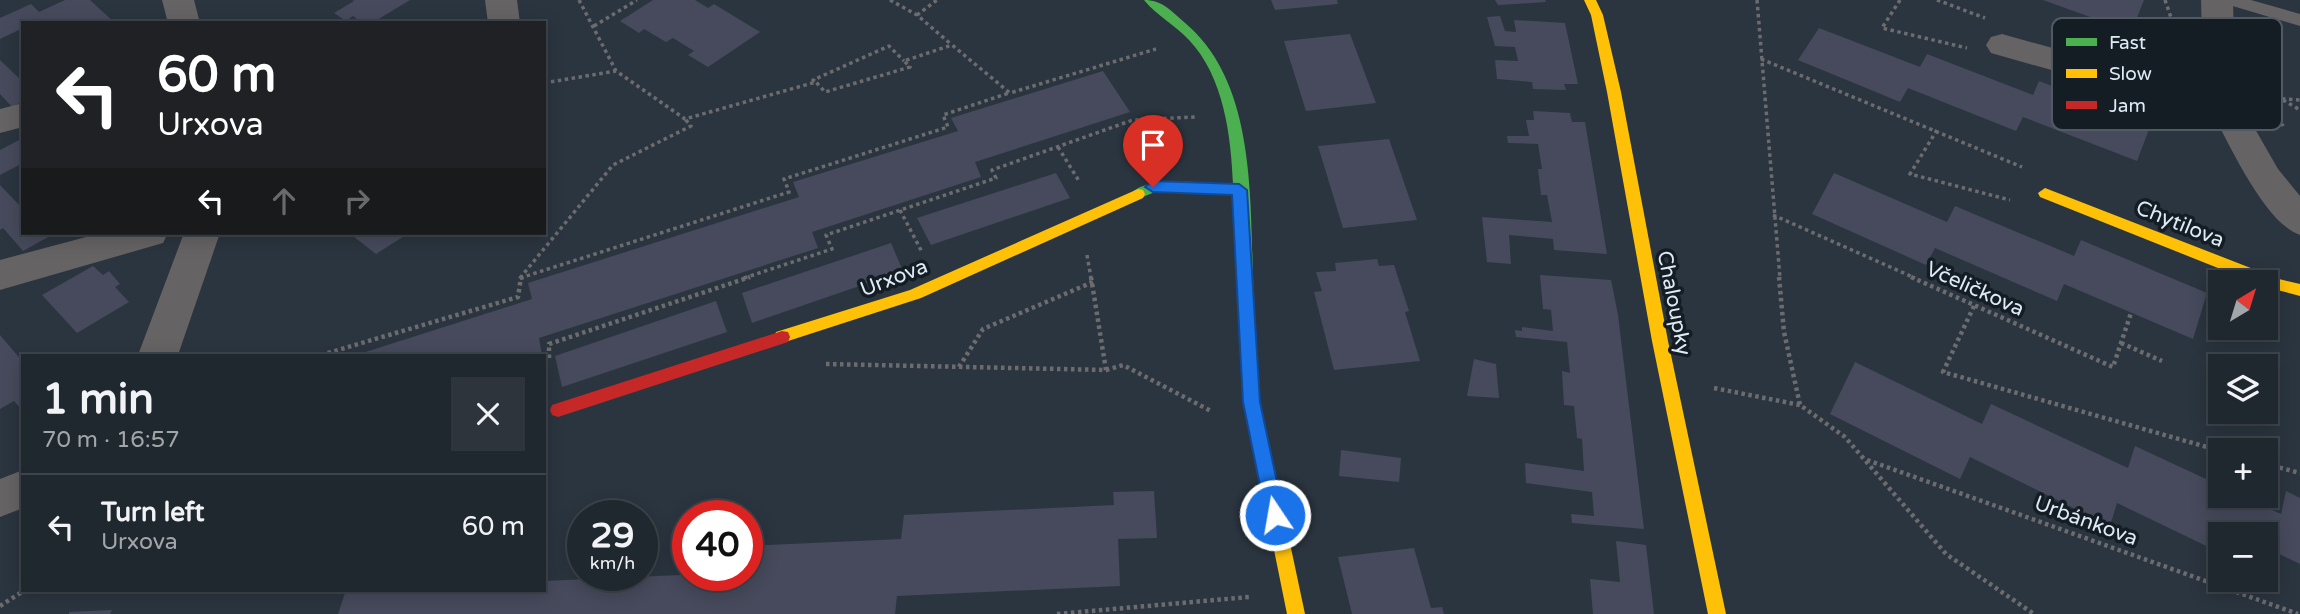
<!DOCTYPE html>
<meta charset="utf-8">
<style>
:root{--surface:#20282f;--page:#2d343b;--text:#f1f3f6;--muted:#a2a6aa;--line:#3d444b}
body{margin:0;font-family:"Varela Round",sans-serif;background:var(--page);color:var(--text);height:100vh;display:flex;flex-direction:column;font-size:26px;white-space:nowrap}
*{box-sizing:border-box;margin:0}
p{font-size:23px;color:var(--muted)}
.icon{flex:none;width:38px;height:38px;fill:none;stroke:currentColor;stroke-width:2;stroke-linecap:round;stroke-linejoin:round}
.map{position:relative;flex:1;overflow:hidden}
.side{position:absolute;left:21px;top:354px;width:525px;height:238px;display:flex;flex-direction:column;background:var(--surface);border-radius:0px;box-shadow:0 4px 18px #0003,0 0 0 2px var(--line)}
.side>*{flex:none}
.top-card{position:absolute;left:21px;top:21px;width:525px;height:214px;border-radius:0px;box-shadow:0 4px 18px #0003,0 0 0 2px var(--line);background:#202124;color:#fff;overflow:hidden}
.needle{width:46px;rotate:38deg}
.buttons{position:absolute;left:2208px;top:270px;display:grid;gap:14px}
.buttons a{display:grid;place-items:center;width:70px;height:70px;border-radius:0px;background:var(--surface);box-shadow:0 4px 18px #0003,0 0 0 2px var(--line);font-size:35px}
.speed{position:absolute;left:567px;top:500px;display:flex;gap:14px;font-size:35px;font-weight:700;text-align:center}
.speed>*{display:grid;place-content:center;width:91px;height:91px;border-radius:50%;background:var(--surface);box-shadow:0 4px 18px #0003,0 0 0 2px var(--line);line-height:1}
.speed small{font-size:18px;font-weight:400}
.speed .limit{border:10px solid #d22;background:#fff;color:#111}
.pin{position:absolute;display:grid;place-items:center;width:60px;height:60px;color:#fff;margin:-72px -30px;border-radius:50% 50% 50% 0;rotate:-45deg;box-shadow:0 0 7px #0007}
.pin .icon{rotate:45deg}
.me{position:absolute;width:77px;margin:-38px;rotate:348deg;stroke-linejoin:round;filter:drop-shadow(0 0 5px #0008)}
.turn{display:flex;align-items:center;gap:24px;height:147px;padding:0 21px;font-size:32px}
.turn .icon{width:91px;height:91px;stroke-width:2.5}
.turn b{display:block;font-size:49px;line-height:60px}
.lanes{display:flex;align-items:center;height:66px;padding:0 21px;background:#0003;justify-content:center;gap:35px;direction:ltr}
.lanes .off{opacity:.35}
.round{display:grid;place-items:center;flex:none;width:74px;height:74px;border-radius:0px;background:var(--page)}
.headline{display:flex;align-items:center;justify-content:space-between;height:119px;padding:0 21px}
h1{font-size:42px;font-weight:700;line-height:52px}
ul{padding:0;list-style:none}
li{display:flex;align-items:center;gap:21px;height:105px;padding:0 21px;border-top:2px solid var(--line)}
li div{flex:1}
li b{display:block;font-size:26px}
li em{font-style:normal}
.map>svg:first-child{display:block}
</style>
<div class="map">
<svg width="2300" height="614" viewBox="0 0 2300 614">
<rect width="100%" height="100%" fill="#2b353f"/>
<path fill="#464a5c" d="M65,0H90L115,23H23V31L21,29L0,39V18L31,4L39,12Z
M352,0H410L372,23H362L353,16L346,21L334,13L354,1Z
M653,0H695L708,8L714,4L760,32L708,67L688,55L694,51L673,38L666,42L644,29L639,33L620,21Z
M1271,0H1337L1338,4L1275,10Z
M1495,0H1545L1546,2L1498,5Z
M2043,0H2144L2124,50L2085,36L2093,18Z
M1500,16L1505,31L1516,32L1514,20L1565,23L1578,84H1564L1566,90L1533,89L1532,82L1497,79L1495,60L1518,61L1515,47L1495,46L1487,17Z
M1819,28L1920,67L1927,54L2033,95L2039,81L2151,124L2137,161L2023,117L2016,131L1908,88L1900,102L1798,60Z
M1350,34L1376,103L1306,111L1284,41Z
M0,60L23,82V101L12,107L0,94Z
M1103,71L1130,112L975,162L981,177L812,232L818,248L539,338L542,355H356L532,299L528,283L799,197L793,182L958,131L951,118Z
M1533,111L1570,113L1572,122H1585L1607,254L1554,250L1553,239L1509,235L1511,264L1487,262L1482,217L1552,222L1547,195H1541L1538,169H1542L1538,144L1508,143L1507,136H1529L1526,120H1534Z
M23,138V163L0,175V150Z
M1389,139L1417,220L1343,228L1318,146Z
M1056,173L1070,198L931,245L917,218Z
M1834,173L1947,222L1955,206L2074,256L2081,240L2207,293L2193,339L2064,284L2057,301L1935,248L1926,265L1812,214Z
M0,185L23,209V233H46L50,236L23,251L3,228L0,230Z
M349,233H409L376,254Z
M891,243L903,271L752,323L742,293Z
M1377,259L1379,266L1394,265L1409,311L1405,312L1420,361L1334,370L1314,292L1322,291L1316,272L1336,271L1335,263Z
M93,266L103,275L109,271L120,284L115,287L129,302L77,333L42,295Z
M1540,275L1611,280L1618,315L1644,529L1572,523L1571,514L1594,516L1592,492L1526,483L1525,463L1584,471L1582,439L1577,438L1574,406L1564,405L1562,371L1570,373L1567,342L1516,337L1515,330L1522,331V327L1553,331L1551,310L1543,309Z
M716,301L727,332L562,387L555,356Z
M0,335L23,362V411L14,401L0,409Z
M1474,359L1496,364L1499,398L1467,396Z
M1855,362L1982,424L1991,404L2128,468L2135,446L2221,486V495H2240L2281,514L2286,491L2300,498V564L2273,551L2266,577V534H2221V553L2117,503L2110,526L1970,457L1960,479L1830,414Z
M1341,450L1401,458L1399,482L1339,476Z
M1154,491L1157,538L1118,539L1120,586L897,596L895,614H338L346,590H544V581L680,575L685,548H688V576H747V546L901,539L904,515L1114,505L1113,492Z
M1616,541L1646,545L1654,614H1593L1590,579L1620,582Z
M1414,548L1431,608L1442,607L1444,614H1352L1338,557Z
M112,610L110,614H69V612Z"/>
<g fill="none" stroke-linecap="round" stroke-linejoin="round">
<path stroke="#6c6c6f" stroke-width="3.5" stroke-dasharray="3.5 3.5" stroke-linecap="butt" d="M579,0L616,71
M890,0L917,15L952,45
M1757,0L1780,278
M1900,0L1882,28L1967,48
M1937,0L1985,18
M2165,0L2177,35
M917,15L937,0
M594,26L637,0
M1761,59L2022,167
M815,81L813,80L889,46L904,61
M544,83L616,71L685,119L816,82L825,92L910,67L904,61L952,45L1010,93L1156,49
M2266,93L2283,126
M2268,98L2300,100
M2283,100L2300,110
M1937,130L1910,174L2010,200
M1058,147L1079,181
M900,210L922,252
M1773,215L1915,278
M1087,255L1091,278
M520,278L789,192L784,179L948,127L943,115L1009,93
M520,278L613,165L691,126L685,119
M744,278L832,249L826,235L996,178L992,170L1133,120L1195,117"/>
<path stroke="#6c6c6f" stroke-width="4.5" stroke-dasharray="3.5 3.5" stroke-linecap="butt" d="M1091,277L1106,370
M1779,277L1784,332L1800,405L1845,437L1946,554L2034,614
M1911,277L2113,367L2131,313
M520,278L524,277
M1974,306L1943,372L2221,451
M2121,343L2162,361
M321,355L518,297L521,277
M544,361L549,360V344L750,277
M826,364L1106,370L1123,365L1211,411
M959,367L983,329L1093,282
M1714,388L1800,405
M1867,460L2298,614
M2266,464L2300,473
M0,606L25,590
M1057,614L1249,597"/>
<path fill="#666364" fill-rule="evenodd" d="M2223,0H2251L2300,14V26L2226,4Z"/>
<path fill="#666364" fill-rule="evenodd" d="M162,0H194L200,23H168Z
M485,0H517L520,23H488Z
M2201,0H2233L2234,41L2243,108L2278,169L2300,196V235C2266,224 2231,148 2214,116L1991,53L1986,45L1991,37L2002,34L2207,91L2202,41Z
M23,103V127L0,133V109Z
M101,233H168L163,243L0,290V260Z
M184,233H220L178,355H138Z
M23,470V508L0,517V479Z"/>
<path fill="#4caf50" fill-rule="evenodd" d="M1144,0C1162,0 1170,10 1184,22C1260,85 1249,209 1254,299L1252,303H1240L1238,299L1234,195L1155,192L1138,199L1131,194C1146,174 1209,184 1233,184C1231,136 1224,77 1189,40C1175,25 1156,15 1144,0Z"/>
<path fill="#ffc107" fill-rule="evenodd" d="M1584,0H1596L1603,15L1621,92L1668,341L1726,614H1708L1652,341L1607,92L1591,15Z
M2045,188L2279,279L2300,284V296L2266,287V282H2253L2040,197L2038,193Z
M1138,189L1143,190L1145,194L1143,198L921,298L782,343L776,342L774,337L776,332L910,290Z
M1246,293L1252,295L1254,299L1260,402L1305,614H1287L1244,402L1238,299L1240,295Z"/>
<path fill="#c62828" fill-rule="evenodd" d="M782,331L788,332L790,337L788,342L558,417L552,415L550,410L552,405L558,403Z"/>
</g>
<path fill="#1a73e8" stroke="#114b97" stroke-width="2" d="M1153,181L1239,184L1247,190L1260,402L1284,515L1281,520L1275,523L1269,520L1266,515L1243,402L1232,195L1153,192L1145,187Z"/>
<g text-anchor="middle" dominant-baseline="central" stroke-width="7" stroke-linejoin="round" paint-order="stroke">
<g font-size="21" fill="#deeaf5" stroke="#141d24">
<text transform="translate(2180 224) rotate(22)">Chytilova</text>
<text transform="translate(894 278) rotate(-21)">Urxova</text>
<text transform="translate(1975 289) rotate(24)">Včeličkova</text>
<text transform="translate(1674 303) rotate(79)">Chaloupky</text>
<text transform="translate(2086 521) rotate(20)">Urbánkova</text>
</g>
</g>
<rect x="2052" y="18" width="230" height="112" rx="10" fill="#141d24" stroke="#515a63" stroke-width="2"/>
<rect x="2066" y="38" width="31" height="8" fill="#4caf50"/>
<rect x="2066" y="69" width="31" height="9" fill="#ffc107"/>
<rect x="2066" y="101" width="31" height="8" fill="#c62828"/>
<g font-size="19" fill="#deeaf5">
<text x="2109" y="49">Fast</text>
<text x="2109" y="80">Slow</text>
<text x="2109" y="112">Jam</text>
</g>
</svg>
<div class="buttons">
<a><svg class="needle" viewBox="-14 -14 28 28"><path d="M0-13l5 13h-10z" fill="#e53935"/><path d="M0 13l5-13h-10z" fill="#a2a6aa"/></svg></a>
<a><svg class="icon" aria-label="layers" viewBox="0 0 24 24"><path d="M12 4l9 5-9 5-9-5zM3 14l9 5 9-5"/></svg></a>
<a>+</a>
<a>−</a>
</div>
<div class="speed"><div>29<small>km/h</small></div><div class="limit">40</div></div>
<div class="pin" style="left:1153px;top:187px;background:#d93025"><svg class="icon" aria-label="arrive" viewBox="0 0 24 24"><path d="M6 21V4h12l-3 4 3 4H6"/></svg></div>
<svg class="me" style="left:1275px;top:515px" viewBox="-20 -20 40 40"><circle r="17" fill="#1a73e8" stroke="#fff" stroke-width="3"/><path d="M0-11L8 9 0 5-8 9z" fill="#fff"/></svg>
<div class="top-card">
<div class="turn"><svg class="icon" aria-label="left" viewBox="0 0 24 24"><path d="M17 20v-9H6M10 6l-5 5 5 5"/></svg><div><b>60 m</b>Urxova</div></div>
<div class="lanes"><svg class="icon" aria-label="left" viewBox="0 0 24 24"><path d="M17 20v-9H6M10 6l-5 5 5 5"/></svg><svg class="icon off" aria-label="ahead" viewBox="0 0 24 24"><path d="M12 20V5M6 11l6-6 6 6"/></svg><svg class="icon off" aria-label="right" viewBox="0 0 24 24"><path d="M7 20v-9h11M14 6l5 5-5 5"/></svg></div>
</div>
<section class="side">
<div class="headline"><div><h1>1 min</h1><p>70 m · 16:57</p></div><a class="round"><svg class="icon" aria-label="close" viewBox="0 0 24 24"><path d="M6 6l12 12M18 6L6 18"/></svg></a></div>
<ul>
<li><svg class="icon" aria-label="left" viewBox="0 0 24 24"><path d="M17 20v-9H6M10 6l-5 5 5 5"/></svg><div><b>Turn left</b><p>Urxova</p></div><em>60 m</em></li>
</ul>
</section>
</div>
